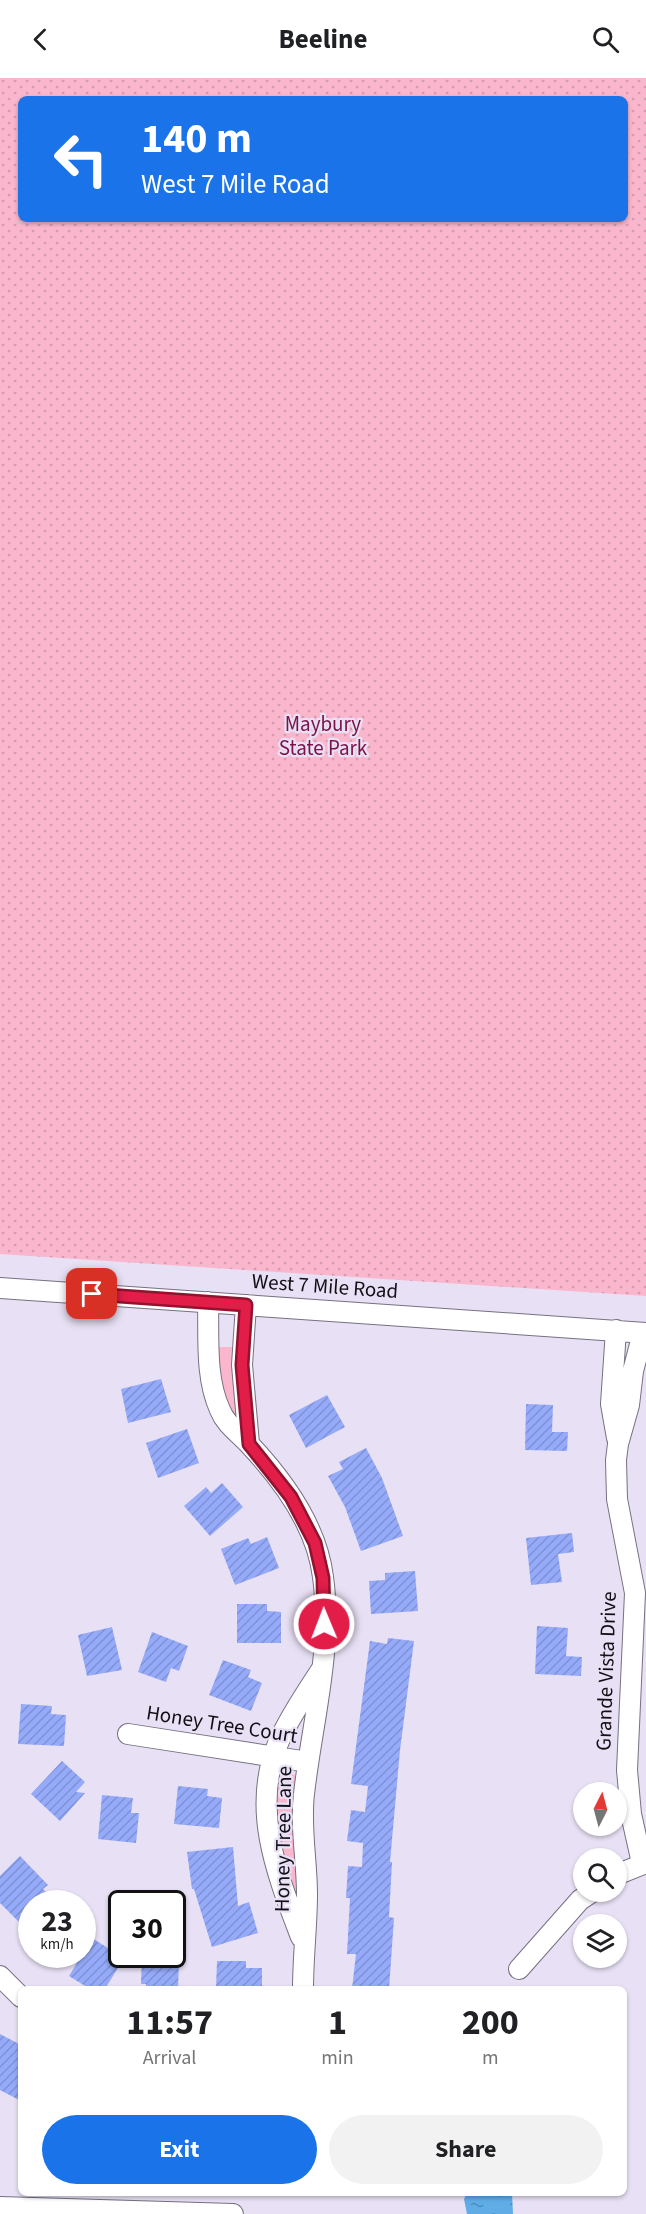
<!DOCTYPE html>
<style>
:root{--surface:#fff;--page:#f2f2f2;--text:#202124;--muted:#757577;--accent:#1a73e8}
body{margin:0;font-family:"Source Sans 3",sans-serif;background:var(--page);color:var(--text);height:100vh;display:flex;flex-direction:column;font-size:22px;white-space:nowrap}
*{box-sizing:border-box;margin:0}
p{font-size:20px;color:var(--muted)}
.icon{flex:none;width:33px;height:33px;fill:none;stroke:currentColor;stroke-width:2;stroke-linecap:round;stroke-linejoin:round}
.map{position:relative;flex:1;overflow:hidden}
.panel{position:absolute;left:18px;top:1908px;width:609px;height:210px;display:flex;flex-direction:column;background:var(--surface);border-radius:9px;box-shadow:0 2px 4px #0004}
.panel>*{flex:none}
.hud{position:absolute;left:18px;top:18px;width:610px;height:126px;border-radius:9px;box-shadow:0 2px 4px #0004;background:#1a73e8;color:#fff;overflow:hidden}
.needle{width:39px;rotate:6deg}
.fabs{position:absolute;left:573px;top:1704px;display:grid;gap:12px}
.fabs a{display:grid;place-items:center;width:54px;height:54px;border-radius:50%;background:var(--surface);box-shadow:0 2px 4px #0004;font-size:30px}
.speed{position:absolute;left:18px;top:1812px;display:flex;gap:12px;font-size:30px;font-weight:700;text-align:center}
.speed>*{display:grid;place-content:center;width:78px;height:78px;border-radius:50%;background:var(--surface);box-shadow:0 2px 4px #0004;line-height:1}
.speed small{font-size:15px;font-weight:400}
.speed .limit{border:3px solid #111;border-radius:9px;background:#fff;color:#111}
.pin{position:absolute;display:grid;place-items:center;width:51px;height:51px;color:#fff;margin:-26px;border-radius:12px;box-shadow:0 3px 9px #0006}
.me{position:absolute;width:66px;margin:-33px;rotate:359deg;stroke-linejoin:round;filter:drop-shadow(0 0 4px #0008)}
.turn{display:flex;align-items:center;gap:21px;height:126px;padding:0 24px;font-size:27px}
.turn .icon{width:78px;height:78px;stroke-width:2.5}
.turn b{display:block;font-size:42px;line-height:51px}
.eta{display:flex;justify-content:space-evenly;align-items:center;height:102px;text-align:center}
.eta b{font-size:36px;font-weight:700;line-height:42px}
.cta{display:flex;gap:12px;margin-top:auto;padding:12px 24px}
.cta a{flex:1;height:69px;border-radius:36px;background:var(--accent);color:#fff;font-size:24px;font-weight:700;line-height:69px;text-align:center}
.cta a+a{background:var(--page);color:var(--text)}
header{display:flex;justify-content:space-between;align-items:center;height:78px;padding:0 24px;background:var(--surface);font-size:27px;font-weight:700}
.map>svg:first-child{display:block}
</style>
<header><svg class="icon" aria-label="back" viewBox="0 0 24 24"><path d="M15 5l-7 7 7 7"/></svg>Beeline<svg class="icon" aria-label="search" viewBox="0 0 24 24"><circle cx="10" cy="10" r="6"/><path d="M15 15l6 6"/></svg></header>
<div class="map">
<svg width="646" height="2136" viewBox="0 0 646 2136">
<defs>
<pattern id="park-dots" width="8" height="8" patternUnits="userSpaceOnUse" patternTransform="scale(1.5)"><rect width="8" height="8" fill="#fab6cc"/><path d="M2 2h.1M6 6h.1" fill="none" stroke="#d59bae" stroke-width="1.8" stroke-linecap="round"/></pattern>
<pattern id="water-ripples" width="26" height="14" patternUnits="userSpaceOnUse" patternTransform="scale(1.5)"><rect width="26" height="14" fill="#5face7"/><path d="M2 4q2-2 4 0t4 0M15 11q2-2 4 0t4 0" fill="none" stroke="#4d8bba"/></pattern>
<pattern id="building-hatch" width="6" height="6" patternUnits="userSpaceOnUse" patternTransform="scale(1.5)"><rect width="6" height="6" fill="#95aaf9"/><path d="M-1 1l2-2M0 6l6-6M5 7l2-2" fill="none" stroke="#7f91d5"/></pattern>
</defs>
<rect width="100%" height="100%" fill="#e8e1f5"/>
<path fill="#fab6cc" d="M220,1269H232L234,1277L239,1340L235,1343L220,1309L216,1271Z
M283,1693C292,1693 295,1696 298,1704L299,1815L296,1817L293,1816L274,1747L277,1697Z"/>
<path fill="url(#park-dots)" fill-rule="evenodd" d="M0,0H646V1218L0,1176ZM21,21H626V141H21Z"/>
<path fill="url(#water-ripples)" d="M467,2115H512L513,2136H467L464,2121Z"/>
<path fill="url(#building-hatch)" d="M161,1301L171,1334L128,1345L121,1311Z
M327,1317L345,1349L306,1370L289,1337Z
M526,1326L553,1327L552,1354H568L567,1373L525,1372Z
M187,1351L199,1385L158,1400L146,1365Z
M366,1370L382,1400L403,1458L361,1473L345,1429L328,1398L343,1391L339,1384Z
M222,1405L243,1429L210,1458L184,1428L206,1409L211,1415Z
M572,1455L574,1474L558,1476L562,1504L531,1507L526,1460Z
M267,1459L279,1490L235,1507L221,1471L248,1460L251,1466Z
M415,1493L418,1533L371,1536L369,1503L385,1502V1495Z
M237,1526H267V1533L281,1534V1565H237Z
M537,1548L568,1550L566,1578L582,1579L581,1598L535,1596Z
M112,1549L122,1592L87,1598L78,1557Z
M152,1554L188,1568L179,1593L171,1590L166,1604L138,1594Z
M388,1560L414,1563L400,1672L390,1784H392L389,1839L394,1840L389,1911H352L356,1876H347L350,1820H346L348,1788L362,1789L363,1765L347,1763L351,1732L365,1734L368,1708L351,1706L370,1563L387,1566Z
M223,1582L251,1592L248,1599L262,1605L251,1633L209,1617Z
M21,1626L52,1628L51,1636L66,1637L64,1668L18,1666Z
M62,1683L85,1704L76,1714L85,1715L60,1743L31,1716Z
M178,1708L208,1711L207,1718L222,1720L219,1750L174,1746Z
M102,1717L133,1720L131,1735H139L136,1765L98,1761Z
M233,1769L238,1828L249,1824L258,1855L212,1869L194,1811H192L187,1774Z
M20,1778L48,1807L43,1811L58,1826H32V1857L0,1825V1798Z
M92,1860L124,1880L105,1911H90L69,1898Z
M142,1877L163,1878L164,1883H179L178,1911H146V1906H141Z
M217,1883H246V1890H262V1911H216Z
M0,1956L21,1967V2023L0,2012Z"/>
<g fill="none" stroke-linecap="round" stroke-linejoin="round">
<g stroke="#767082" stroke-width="22">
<path id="minor" d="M0,1210L646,1255
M208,1224C209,1259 205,1299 220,1332C226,1347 239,1355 249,1366C283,1402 317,1449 323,1499C333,1572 312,1644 304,1716C300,1749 307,1782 307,1816C307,1847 303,1879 303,1911
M246,1227L242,1287L249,1366
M616,1252L611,1326L617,1360
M128,1656L308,1684
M642,1785L631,1736L627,1692L635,1515L617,1421L616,1382L618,1366L629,1327L633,1293L643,1255
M616,1797L646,1785
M301,1859C277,1796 250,1730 279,1663C290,1638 306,1615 321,1592
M519,1891L580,1822L592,1814
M0,1898L21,1919
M0,2129L233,2136"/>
</g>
<use href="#minor" stroke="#fff" stroke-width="20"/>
</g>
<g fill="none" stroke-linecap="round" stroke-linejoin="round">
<g stroke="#92132f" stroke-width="15">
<path id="route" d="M92,1216L246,1227L242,1287L249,1366L291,1419L315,1465L323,1500L324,1546"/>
</g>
<use href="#route" stroke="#e11d48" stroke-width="10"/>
</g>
<g text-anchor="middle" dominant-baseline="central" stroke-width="4.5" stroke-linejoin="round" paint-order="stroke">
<g font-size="21" fill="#7d1246" stroke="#e8e1f5">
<text x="323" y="646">Maybury<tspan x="323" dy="24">State Park</tspan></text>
</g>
<g font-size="21" fill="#121016" stroke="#e8e1f5">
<text transform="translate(325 1208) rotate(4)">West 7 Mile Road</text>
<text transform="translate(606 1593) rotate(-88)">Grande Vista Drive</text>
<text transform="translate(222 1646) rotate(9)">Honey Tree Court</text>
<text transform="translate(283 1761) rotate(-89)">Honey Tree Lane</text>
</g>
</g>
</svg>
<div class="fabs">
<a><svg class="needle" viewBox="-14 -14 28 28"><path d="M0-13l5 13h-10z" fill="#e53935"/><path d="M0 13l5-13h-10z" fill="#757577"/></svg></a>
<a><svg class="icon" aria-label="search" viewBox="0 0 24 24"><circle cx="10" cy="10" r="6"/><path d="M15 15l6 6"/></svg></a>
<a><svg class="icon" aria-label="layers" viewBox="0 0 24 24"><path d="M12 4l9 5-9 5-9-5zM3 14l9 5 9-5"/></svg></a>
</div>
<div class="speed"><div>23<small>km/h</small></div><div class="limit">30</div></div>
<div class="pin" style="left:92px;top:1216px;background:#d93025"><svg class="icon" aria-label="arrive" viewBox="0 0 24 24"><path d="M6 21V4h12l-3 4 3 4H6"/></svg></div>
<svg class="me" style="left:324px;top:1546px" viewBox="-20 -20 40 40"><circle r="17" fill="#e11d48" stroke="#fff" stroke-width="3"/><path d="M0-11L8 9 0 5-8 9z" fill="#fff"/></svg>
<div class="hud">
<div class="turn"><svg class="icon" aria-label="left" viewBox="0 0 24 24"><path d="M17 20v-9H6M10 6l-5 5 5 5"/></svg><div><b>140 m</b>West 7 Mile Road</div></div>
</div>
<section class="panel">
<div class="eta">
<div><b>11:57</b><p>Arrival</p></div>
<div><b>1</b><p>min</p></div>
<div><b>200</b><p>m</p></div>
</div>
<div class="cta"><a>Exit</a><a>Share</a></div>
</section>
</div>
